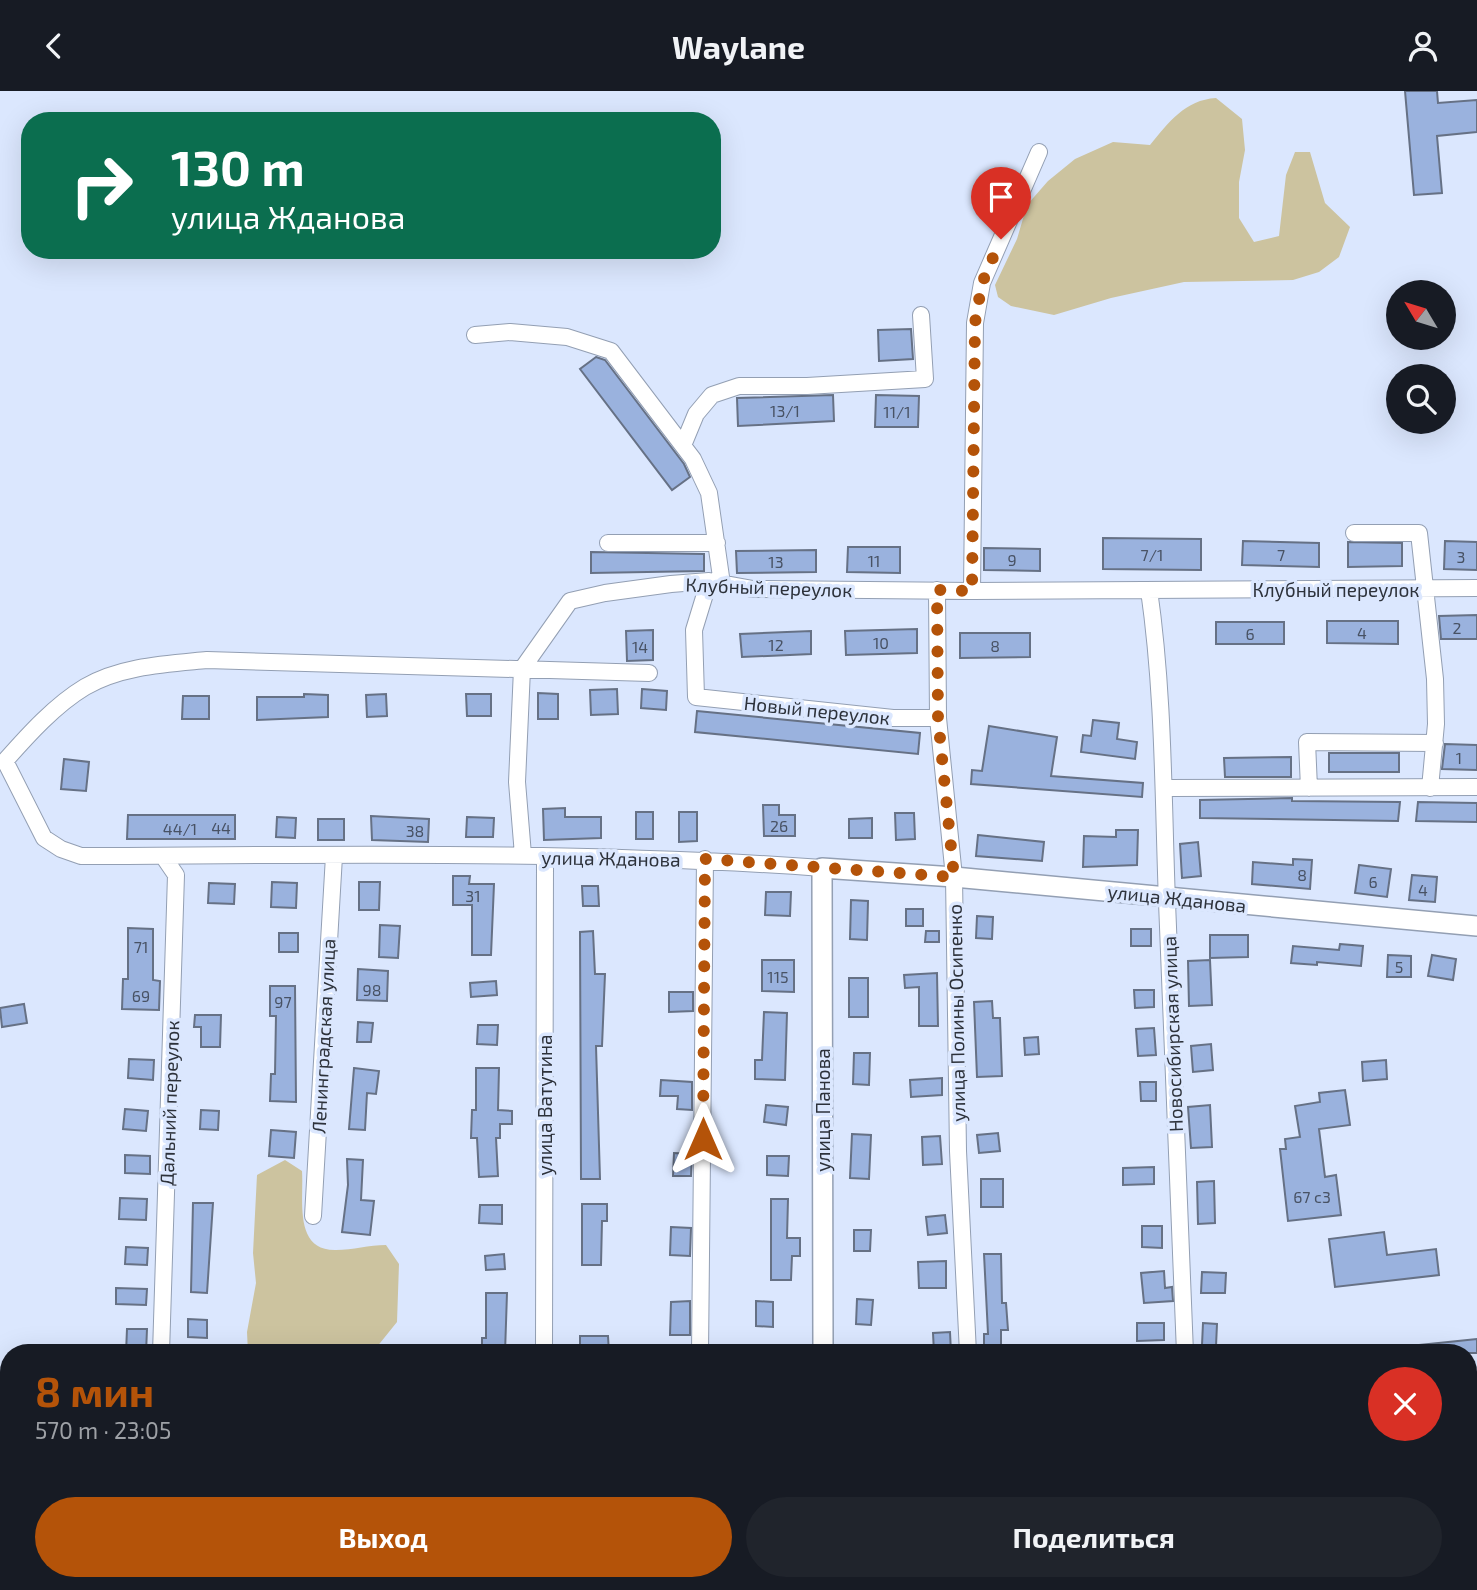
<!DOCTYPE html>
<html lang="ru">
<meta charset="utf-8">
<style>
:root{--surface:#171b24;--page:#20242c;--text:#f1f3f6;--muted:#9ea1a6;--accent:#b45309}
body{margin:0;font-family:"Exo 2",sans-serif;background:var(--page);color:var(--text);height:100vh;display:flex;flex-direction:column;font-size:26px;white-space:nowrap}
*{box-sizing:border-box;margin:0}
p{font-size:23px;color:var(--muted)}
.icon{flex:none;width:38px;height:38px;fill:none;stroke:currentColor;stroke-width:2;stroke-linecap:round;stroke-linejoin:round}
.map{position:relative;flex:1;overflow:hidden}
.sheet{position:absolute;left:0px;top:1253px;width:1477px;height:247px;display:flex;flex-direction:column;background:var(--surface);border-radius:28px 28px 0 0;box-shadow:0 7px 28px #0002}
.sheet>*{flex:none}
.banner{position:absolute;left:21px;top:21px;width:700px;height:147px;border-radius:28px;box-shadow:0 7px 28px #0002;background:#0b6e4f;color:#fff;overflow:hidden}
.needle{width:46px;rotate:308deg}
.fabs{position:absolute;left:1386px;top:189px;display:grid;gap:14px}
.fabs a{display:grid;place-items:center;width:70px;height:70px;border-radius:50%;background:var(--surface);box-shadow:0 7px 28px #0002;font-size:35px}
.pin{position:absolute;display:grid;place-items:center;width:60px;height:60px;color:#fff;margin:-72px -30px;border-radius:50% 50% 50% 0;rotate:-45deg;box-shadow:0 0 7px #0007}
.pin .icon{rotate:45deg}
.me{position:absolute;width:77px;margin:-38px;rotate:0deg;stroke-linejoin:round;filter:drop-shadow(0 0 5px #0008)}
.turn{display:flex;align-items:center;gap:24px;height:147px;padding:0 35px;font-size:32px}
.turn .icon{width:91px;height:91px;stroke-width:2.5}
.turn b{display:block;font-size:49px;line-height:60px}
.round{display:grid;place-items:center;flex:none;width:74px;height:74px;border-radius:37px;background:var(--page)}
.summary{display:flex;align-items:center;justify-content:space-between;height:119px;padding:0 35px}
h1{font-size:42px;font-weight:700;line-height:52px;color:var(--accent)}
.button{display:flex;gap:14px;margin-top:auto;padding:14px 35px}
.button a{flex:1;height:80px;border-radius:42px;background:var(--accent);color:#fff;font-size:28px;font-weight:700;line-height:80px;text-align:center}
.button a+a{background:var(--page);color:var(--text)}
header{display:flex;justify-content:space-between;align-items:center;height:91px;padding:0 35px;background:var(--surface);font-size:32px;font-weight:700}
.map>svg:first-child{display:block}
</style>
<header><svg class="icon" aria-label="back" viewBox="0 0 24 24"><path d="M15 5l-7 7 7 7"/></svg>Waylane<svg class="icon" aria-label="person" viewBox="0 0 24 24"><circle cx="12" cy="8" r="4"/><path d="M4 21q1-7 8-7t8 7"/></svg></header>
<div class="map">
<svg width="1477" height="1499" viewBox="0 0 1477 1499">
<rect width="100%" height="100%" fill="#dbe7fe"/>
<path fill="#ccc39f" d="M1216,7L1242,28L1245,59L1239,91V127L1254,151L1279,145L1286,84L1295,61H1310L1325,112L1350,136L1339,166L1319,181L1293,189L1184,191L1111,207L1054,224L1011,215L998,206L995,194L1017,148L1027,114L1048,90L1075,68L1113,51L1150,54C1169,31 1185,9 1216,7Z
M285,1069L302,1080C304,1108 293,1160 336,1159C353,1159 369,1154 386,1154L399,1173L397,1231L372,1262H248L247,1241L256,1192L253,1162L257,1084Z"/>
<path fill="#9ab2de" stroke="#667185" stroke-width="2" d="M1405,0H1437L1438,12L1477,9V41L1437,45L1442,102L1414,104Z
M911,238L913,268L879,270L878,239Z
M596,266L605,269L684,373L690,386L672,399L580,278Z
M833,304L834,330L738,335L737,307Z
M876,304L919,305L918,336H875Z
M1103,447L1201,448V479L1103,478Z
M1243,450L1319,452V476L1242,474Z
M1445,450L1477,451V479L1444,478Z
M1348,451L1402,452V475L1348,476Z
M848,456H900V482L847,481Z
M984,457L1040,458V480L984,479Z
M816,459V481L737,482L736,460Z
M591,461L704,463V480L591,482Z
M1477,524V548H1441L1439,525Z
M1327,530H1398V553L1327,552Z
M1216,531H1284V553H1216Z
M917,538V562L846,564L845,540Z
M653,539V569L627,570L626,540Z
M811,540V563L742,566L740,543Z
M960,542H1030V566L960,567Z
M617,598L618,623L591,624L590,599Z
M642,598L667,600L666,619L641,617Z
M538,602L558,603V628H538Z
M304,603L328,604V626L257,629V606H304Z
M386,603L387,625L367,626L366,604Z
M466,603H491V625H467Z
M183,605H209V628H182Z
M697,620L920,642L918,663L695,641Z
M1093,629L1119,632L1117,648L1137,651L1135,668L1081,661L1083,644L1091,645Z
M989,635L1057,646L1051,685L1143,692L1142,706L971,693L972,679L982,680Z
M1445,653L1477,654V679L1442,678Z
M1329,662H1399V681H1329Z
M1291,666V686H1225L1224,667Z
M64,668L89,671L86,700L61,698Z
M1292,707V710L1400,711L1398,730L1200,727V709Z
M1418,711L1477,712V731L1416,730Z
M763,714H779V724H795V745H764Z
M565,717V726H601V747L544,749L543,718Z
M636,721H653V748H636Z
M679,721H697V750L679,751Z
M895,722H914L915,748L896,749Z
M128,724H235V748H127Z
M371,725L429,728L428,751L372,749Z
M277,726L296,727L295,747L276,746Z
M467,726L494,727L493,746H466Z
M872,727V747H849V728Z
M318,728H344V749H318Z
M1116,739H1138L1137,774L1083,776L1084,745L1116,746Z
M978,744L1044,751L1042,770L976,765Z
M1198,751L1201,785L1182,787L1180,753Z
M1293,768L1312,769L1310,798L1252,793L1253,771L1293,774Z
M1359,774L1391,778L1387,806L1355,802Z
M1412,784L1437,786L1435,811L1409,809Z
M453,785H470L469,793H494L491,864H472V814H453Z
M272,791L297,792L296,817L271,816Z
M359,791H380L379,819H359Z
M209,792L235,793L234,813L208,812Z
M582,795H598L599,815H583Z
M766,801H791L790,825L765,824Z
M851,809L868,810L867,849L850,848Z
M906,818H923V835H906Z
M977,825L993,826L992,848L976,847Z
M380,834L400,835L398,867L379,866Z
M128,837L153,838V889L160,890L159,919L122,918L123,888H128Z
M1131,838H1151V855H1131Z
M593,840L595,883H605L602,955H596L600,1088H581L580,841Z
M926,840H939V851H925Z
M279,842H298V861H279Z
M1210,844H1248V866L1210,867Z
M1340,853L1363,855L1361,875L1317,871V874L1291,872L1293,855L1339,859Z
M1388,864L1411,865V886H1387Z
M1432,864L1456,868L1453,889L1428,885Z
M762,869H794V901L762,900Z
M1210,869L1212,914L1189,915L1188,870Z
M358,878L388,880L387,910L357,909Z
M937,882L938,935H919V896L905,897L904,884Z
M849,887H868V926H849Z
M496,890L497,904L471,906L470,892Z
M270,895H295L296,1011L270,1010L271,983H275L276,925H270Z
M1134,899H1154V916L1135,917Z
M669,901H693V920L669,921Z
M992,910L993,927H1000L1002,985L977,986L974,911Z
M24,913L27,932L2,936L0,917Z
M764,921L787,922L785,989L755,988V969H762Z
M195,924H221L220,956H201V936H194Z
M358,931L373,932L371,951H357Z
M478,934H498L497,954L477,953Z
M1154,937L1156,964L1138,965L1136,938Z
M1038,946L1039,963L1025,964L1024,947Z
M1211,953L1213,979L1193,981L1191,955Z
M854,962H870L869,994L853,993Z
M129,968L154,969L153,989L128,987Z
M1386,969L1387,988L1363,990L1362,971Z
M354,977L379,980L376,1003L367,1002L365,1039L349,1038Z
M476,977H499L498,1019L512,1020V1033H500V1047H496L498,1085L479,1086L477,1047H471L472,1019H476Z
M942,987V1004L911,1006L910,989Z
M661,989L692,991V1019L677,1018L678,1005H660Z
M1140,991H1156V1010H1141Z
M1345,999L1350,1034L1319,1038L1325,1086L1336,1084L1341,1124L1288,1130L1280,1058H1286L1285,1048L1300,1046L1295,1015L1320,1011L1319,1002Z
M766,1014L788,1016L786,1034L764,1031Z
M1210,1014L1212,1056L1191,1057L1188,1016Z
M125,1018L148,1020L146,1040L123,1038Z
M201,1019L219,1020L218,1039L200,1038Z
M271,1039L296,1041L294,1067L269,1065Z
M998,1042L1000,1060L979,1062L977,1044Z
M852,1043L871,1044L869,1088L850,1087Z
M940,1045L942,1073L923,1074L922,1046Z
M674,1062L692,1063L691,1085H673Z
M125,1064L150,1065V1083L125,1082Z
M767,1065H789L788,1085L767,1084Z
M347,1068L363,1069L361,1109L374,1110L370,1144L342,1141L348,1094Z
M1154,1076V1093L1123,1094V1077Z
M981,1088H1003V1116H981Z
M1214,1090L1215,1132L1198,1133L1197,1091Z
M120,1107L147,1108L146,1129L119,1128Z
M771,1108H788L787,1147H800V1165H792L791,1189H771Z
M193,1112H213L207,1202L191,1201Z
M582,1113H607V1130H602L601,1174H582Z
M480,1114H502V1133L479,1132Z
M945,1124L947,1142L928,1144L926,1126Z
M1142,1135H1162V1157L1142,1156Z
M671,1136L691,1137L690,1165L670,1164Z
M854,1139H871L870,1160H854Z
M1384,1141L1387,1164L1436,1158L1439,1184L1335,1196L1329,1148Z
M126,1156L148,1157L147,1174L125,1173Z
M504,1163L505,1178L486,1179L485,1165Z
M984,1163H1001L1002,1212H1006L1008,1239H1001V1262H984V1243H988Z
M946,1170V1197H919L918,1171Z
M1164,1180L1165,1197L1172,1196L1173,1210L1144,1212L1141,1182Z
M1202,1181L1226,1182L1225,1202H1201Z
M116,1197L147,1198L146,1214L116,1213Z
M486,1202H507L505,1262H482V1247H486Z
M857,1208L873,1209L871,1234L856,1233Z
M690,1210V1244H670L671,1211Z
M756,1210L773,1211V1236L756,1235Z
M188,1228L207,1229V1247L188,1246Z
M1137,1232H1164V1249L1137,1250Z
M1203,1232L1217,1233L1216,1255L1202,1254Z
M127,1238H147L146,1262H126Z
M950,1241L951,1262H934L933,1242Z
M580,1245H608L609,1262H580Z
M1477,1248V1262H1421L1420,1254Z"/>
<g fill="none" stroke-linecap="round" stroke-linejoin="round">
<g stroke="#939fb3" stroke-width="18">
<path id="minor" d="M475,244L510,241L567,246L611,260L693,368L709,402L722,493
M684,352L696,323L712,304L739,295H807L925,288L921,224
M1354,442H1419L1435,588L1436,633L1430,697
M608,452H717
M709,490L694,539L696,606L893,627H938
M937,499L938,627L954,786L958,1060L968,1262
M1149,499C1164,603 1163,706 1167,811C1172,961 1180,1111 1185,1262
M972,500L975,232L982,192L1039,61
M522,578L570,510L605,502L671,493L709,490L753,498L972,500L1477,497
M522,578L517,691L523,764
M649,582L207,569C166,573 121,575 85,596C55,614 28,644 5,670L44,747L61,758L81,765C328,764 575,759 822,777
M1165,697L1477,696
M1309,697L1307,651L1435,652
M313,1125L334,765
M161,1262L176,784L163,765
M544,1262L545,767
M700,1262L705,768
M979,1491V1499
M1194,1491V1499
M1431,1491L1432,1499
M161,1499V1491
M336,1499L337,1491
M544,1499V1491
M1335,1499L1336,1491"/>
</g>
<g stroke="#939fb3" stroke-width="22">
<path id="major" d="M823,1262L822,777L954,786L1477,835
M824,1491V1499"/>
</g>
<use href="#minor" stroke="#fff" stroke-width="16"/>
<use href="#major" stroke="#fff" stroke-width="19"/>
</g>
<g fill="none" stroke-linecap="round" stroke-linejoin="round">
<path stroke="#b45309" stroke-width="12" stroke-dasharray="0 21.6" d="M703,1048L705,768L954,786L938,627L937,499L972,500L975,232L982,192L1001,148"/>
</g>
<g text-anchor="middle" dominant-baseline="central" stroke-width="7" stroke-linejoin="round" paint-order="stroke">
<g font-size="16" fill="#485264">
<text x="785" y="319">13/1</text>
<text x="897" y="320">11/1</text>
<text x="1152" y="463">7/1</text>
<text x="1281" y="463">7</text>
<text x="1461" y="465">3</text>
<text x="1012" y="468">9</text>
<text x="874" y="469">11</text>
<text x="776" y="470">13</text>
<text x="1457" y="536">2</text>
<text x="1362" y="541">4</text>
<text x="1250" y="542">6</text>
<text x="881" y="551">10</text>
<text x="776" y="553">12</text>
<text x="995" y="554">8</text>
<text x="640" y="555">14</text>
<text x="1459" y="666">1</text>
<text x="779" y="734">26</text>
<text x="221" y="736">44</text>
<text x="180" y="737">44/1</text>
<text x="415" y="739">38</text>
<text x="1302" y="783">8</text>
<text x="1373" y="790">6</text>
<text x="1423" y="798">4</text>
<text x="473" y="804">31</text>
<text x="141" y="855">71</text>
<text x="1399" y="875">5</text>
<text x="778" y="885">115</text>
<text x="372" y="898">98</text>
<text x="141" y="904">69</text>
<text x="283" y="910">97</text>
<text x="1312" y="1105">67 с3</text>
</g>
<g font-size="19" fill="#2d323b" stroke="#dbe7fe">
<text transform="translate(769 496) rotate(2)">Клубный переулок</text>
<text x="1336" y="498">Клубный переулок</text>
<text transform="translate(817 619) rotate(6)">Новый переулок</text>
<text transform="translate(611 767) rotate(1)">улица Жданова</text>
<text transform="translate(1177 807) rotate(6)">улица Жданова</text>
<text transform="translate(956 922) rotate(-91)">улица Полины Осипенко</text>
<text transform="translate(1172 943) rotate(-92)">Новосибирская улица</text>
<text transform="translate(323 945) rotate(-87)">Ленинградская улица</text>
<text transform="translate(169 1012) rotate(-88)">Дальний переулок</text>
<text transform="translate(544 1014) rotate(-90)">улица Ватутина</text>
<text transform="translate(822 1019) rotate(-90)">улица Панова</text>
</g>
</g>
</svg>
<div class="fabs">
<a><svg class="needle" viewBox="-14 -14 28 28"><path d="M0-13l5 13h-10z" fill="#e53935"/><path d="M0 13l5-13h-10z" fill="#9ea1a6"/></svg></a>
<a><svg class="icon" aria-label="search" viewBox="0 0 24 24"><circle cx="10" cy="10" r="6"/><path d="M15 15l6 6"/></svg></a>
</div>
<div class="pin" style="left:1001px;top:148px;background:#d93025"><svg class="icon" aria-label="arrive" viewBox="0 0 24 24"><path d="M6 21V4h12l-3 4 3 4H6"/></svg></div>
<svg class="me" style="left:703px;top:1048px" viewBox="-20 -20 40 40"><path d="M0-17L14 15 0 8-14 15z" fill="#b45309" stroke="#fff" stroke-width="4"/></svg>
<div class="banner">
<div class="turn"><svg class="icon" aria-label="right" viewBox="0 0 24 24"><path d="M7 20v-9h11M14 6l5 5-5 5"/></svg><div><b>130 m</b>улица Жданова</div></div>
</div>
<section class="sheet">
<div class="summary"><div><h1>8 мин</h1><p>570 m · 23:05</p></div><a class="round" style="background:#d93025;color:#fff"><svg class="icon" aria-label="close" viewBox="0 0 24 24"><path d="M6 6l12 12M18 6L6 18"/></svg></a></div>
<div class="button"><a>Выход</a><a>Поделиться</a></div>
</section>
</div>
